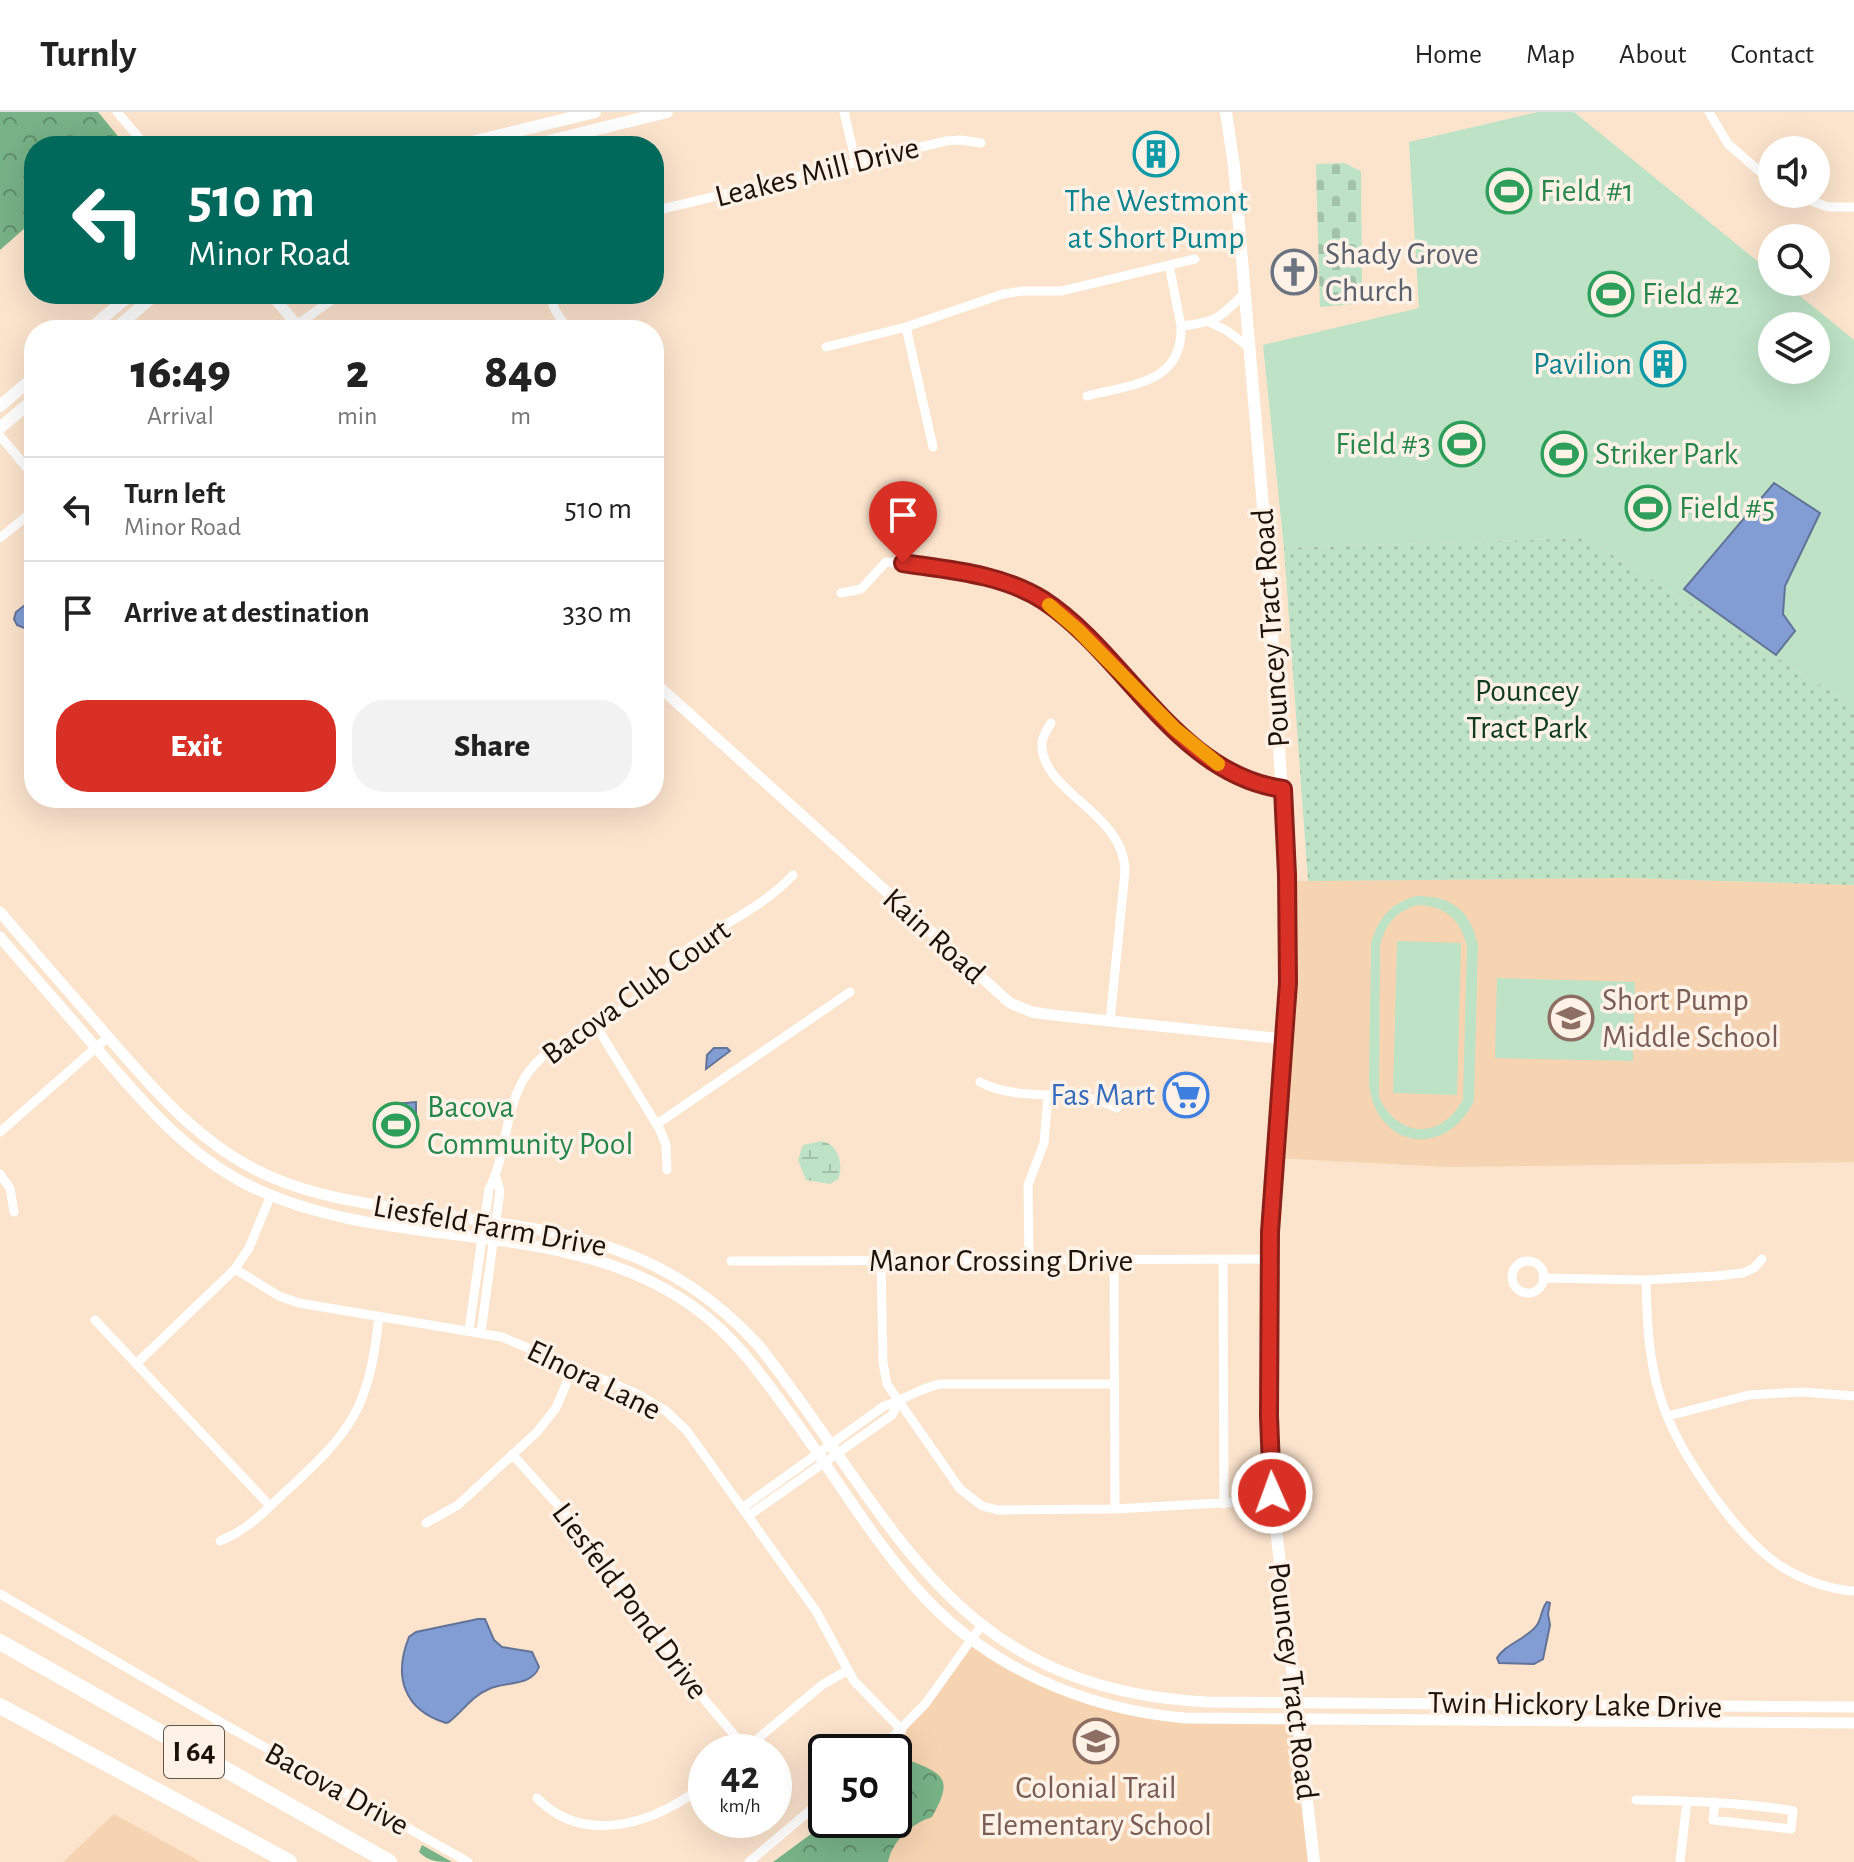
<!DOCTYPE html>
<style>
:root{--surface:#fff;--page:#f2f2f2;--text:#222;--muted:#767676;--line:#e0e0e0;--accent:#d93025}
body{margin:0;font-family:"Alegreya Sans",sans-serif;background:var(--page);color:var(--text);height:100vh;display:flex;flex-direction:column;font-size:30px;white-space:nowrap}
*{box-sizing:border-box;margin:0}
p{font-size:26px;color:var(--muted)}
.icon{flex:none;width:44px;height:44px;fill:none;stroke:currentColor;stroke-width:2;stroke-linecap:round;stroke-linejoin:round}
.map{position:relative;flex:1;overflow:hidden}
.panel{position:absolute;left:24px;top:208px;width:640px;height:488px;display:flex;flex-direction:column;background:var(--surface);border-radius:32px;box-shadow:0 8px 32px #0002}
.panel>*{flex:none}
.banner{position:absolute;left:24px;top:24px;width:640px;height:168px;border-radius:32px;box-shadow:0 8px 32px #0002;background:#00695c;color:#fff;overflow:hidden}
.fabs{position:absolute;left:1758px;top:24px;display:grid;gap:16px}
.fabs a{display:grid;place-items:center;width:72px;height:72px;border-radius:50%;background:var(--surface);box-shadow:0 8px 32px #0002;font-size:40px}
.speed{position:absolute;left:688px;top:1622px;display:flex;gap:16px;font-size:40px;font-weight:700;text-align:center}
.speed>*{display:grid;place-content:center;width:104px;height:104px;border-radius:50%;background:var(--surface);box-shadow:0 8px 32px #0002;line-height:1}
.speed small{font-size:20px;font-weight:400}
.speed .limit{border:4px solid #111;border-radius:12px;background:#fff;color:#111}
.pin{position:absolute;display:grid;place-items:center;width:68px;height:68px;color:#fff;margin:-82px -34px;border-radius:50% 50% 50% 0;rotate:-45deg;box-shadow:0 0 8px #0007}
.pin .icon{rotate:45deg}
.me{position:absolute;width:88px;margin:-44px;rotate:358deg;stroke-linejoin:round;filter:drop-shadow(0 0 6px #0008)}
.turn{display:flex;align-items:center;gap:28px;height:168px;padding:0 32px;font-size:36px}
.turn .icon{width:104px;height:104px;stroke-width:2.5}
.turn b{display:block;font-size:56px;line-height:68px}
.eta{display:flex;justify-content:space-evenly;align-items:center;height:136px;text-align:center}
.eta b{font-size:48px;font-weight:800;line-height:56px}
.primary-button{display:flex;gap:16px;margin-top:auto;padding:16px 32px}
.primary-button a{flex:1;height:92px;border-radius:32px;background:var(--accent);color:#fff;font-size:32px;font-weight:800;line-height:92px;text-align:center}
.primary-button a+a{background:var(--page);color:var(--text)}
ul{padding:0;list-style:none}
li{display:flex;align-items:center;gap:24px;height:104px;padding:0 32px;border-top:2px solid var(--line)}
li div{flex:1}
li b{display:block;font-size:30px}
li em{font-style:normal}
header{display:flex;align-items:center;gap:48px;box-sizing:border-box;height:112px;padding:0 40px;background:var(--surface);border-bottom:2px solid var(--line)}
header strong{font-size:38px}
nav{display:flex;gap:44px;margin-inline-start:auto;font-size:28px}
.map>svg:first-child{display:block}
</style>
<header>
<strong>Turnly</strong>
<nav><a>Home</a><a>Map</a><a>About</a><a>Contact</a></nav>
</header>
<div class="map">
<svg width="1854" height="1750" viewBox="0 0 1854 1750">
<defs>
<pattern id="forest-crowns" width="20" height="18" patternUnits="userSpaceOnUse" patternTransform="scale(2)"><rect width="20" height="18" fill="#78b287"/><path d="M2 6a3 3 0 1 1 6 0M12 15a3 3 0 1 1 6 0" fill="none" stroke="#628f6c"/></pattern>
<pattern id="wetland-marsh" width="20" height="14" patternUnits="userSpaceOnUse" patternTransform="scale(2)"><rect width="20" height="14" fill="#bde2c5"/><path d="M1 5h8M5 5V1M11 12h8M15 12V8" fill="none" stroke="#a2c1a8"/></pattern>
<pattern id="cemetery-stones" width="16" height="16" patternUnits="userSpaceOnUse" patternTransform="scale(2)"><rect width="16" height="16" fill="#bde2c5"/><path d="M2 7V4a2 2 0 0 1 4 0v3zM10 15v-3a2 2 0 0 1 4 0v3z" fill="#a2c1a8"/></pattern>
<pattern id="park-dots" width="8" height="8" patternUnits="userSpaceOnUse" patternTransform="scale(2)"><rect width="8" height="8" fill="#bde2c5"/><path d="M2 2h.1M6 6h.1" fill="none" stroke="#a2c1a8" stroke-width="1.8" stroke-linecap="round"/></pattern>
</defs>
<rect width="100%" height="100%" fill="#fbe3cc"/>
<path fill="#f6d3b1" d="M1624,766L1854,773V1050L1449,1055L1275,1046L1292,769Z
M972,1527L1013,1554L1139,1600L1298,1607L1314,1750H882L894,1708V1640H878L902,1618Z
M114,1702L201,1750H63Z"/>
<path fill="#bde2c5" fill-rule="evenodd" d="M1538,0H1574L1772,161V170H1783L1854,228V594L1585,426L1284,436L1263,233L1419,196L1409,30ZM1772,214H1816V258H1772Z
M1416,784C1452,784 1470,798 1478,833L1474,989C1446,1047 1376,1037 1369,972L1371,832C1378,806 1390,792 1416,784ZM1417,793C1445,794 1461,807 1467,835L1463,987C1442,1028 1398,1027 1379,985L1380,833C1386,811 1396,800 1417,793Z
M1397,829L1461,831L1457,983L1393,981Z
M1497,866L1635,870L1633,949L1495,946Z"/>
<path fill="url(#forest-crowns)" d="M0,0H98L122,29L116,34H34V108L0,138Z
M908,1648C946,1662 953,1668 932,1705C911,1712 893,1728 888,1750H773L830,1708H894V1649Z
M422,1733L452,1750C438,1750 429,1750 419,1740Z"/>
<path fill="url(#wetland-marsh)" d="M822,1029C838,1032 844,1053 838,1067L830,1072L806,1068L798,1048L803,1033Z"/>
<path fill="url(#cemetery-stones)" d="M1344,51L1361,59L1362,185L1356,192L1320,195L1316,52Z"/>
<path fill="url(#park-dots)" d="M1585,426L1854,594V773L1624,766L1308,769L1284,436Z"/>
<path fill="#819dd4" stroke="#637397" stroke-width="2" d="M1774,371L1820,401L1785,474L1783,502L1795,519L1776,543L1684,477Z
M34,486V520L17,513L14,507L16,500Z
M714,936H727L730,939L706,957L707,943Z
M416,990V1002L398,999L396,1001L415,1006L412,1027L377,1020L380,1001L388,1002L395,992Z
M1547,1490L1550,1491L1548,1502L1550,1513L1543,1547L1534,1552L1499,1551L1497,1546C1505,1532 1527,1527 1537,1513C1542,1506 1541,1497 1547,1490Z
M478,1507H485L494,1528L502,1535L532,1540L539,1555C531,1575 507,1569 489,1577C472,1584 463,1599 449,1610L446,1611C404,1598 393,1565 409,1525L416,1520Z"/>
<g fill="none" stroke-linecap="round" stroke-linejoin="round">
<path stroke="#fff" stroke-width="9" d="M117,0L146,34
M844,0L856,51
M1709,0L1728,32L1772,70
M1793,82L1828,95H1854
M654,99L946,29L961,28L981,31
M1169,153L1195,147
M549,182L555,198L568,218
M1209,210L1226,218L1250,236
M297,213L340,182
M826,235L906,215
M1087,284C1132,272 1183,272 1181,214
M0,324L34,364
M933,335L906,215L1003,182L1023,179H1061L1169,153L1181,214C1218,210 1219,206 1245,181
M0,426L34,398
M841,481L861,477L886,450C932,454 989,458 1030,481C1122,531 1170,661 1283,677
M1051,611C1047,618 1041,626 1042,634C1043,681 1125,701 1125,760L1110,909
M595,912L660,1018L666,1033L667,1058
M980,970C1021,992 1076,974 1117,996
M657,1012L850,880
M0,1020L108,925
M0,1062L10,1076L14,1100
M1223,1147L1224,1392
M731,1149L1270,1147
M881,1149L883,1250L887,1272L960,1377L982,1394L998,1398L1115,1397L1272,1388
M1029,1149L1028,1073L1044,1031L1048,983
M1114,1149L1115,1397
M1512 1165a16 16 0 1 1 32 0a16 16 0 1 1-32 0Z
M235,1157L279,1184L299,1191L502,1225L635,1281L666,1299L687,1319L816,1499L854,1569L902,1618
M1543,1166L1646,1168L1716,1164L1743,1161L1754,1156L1762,1147
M1646,1168C1647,1208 1648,1245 1660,1284C1675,1336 1734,1422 1779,1453C1801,1467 1828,1477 1854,1479
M95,1208L270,1394
M469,1218L489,1077C508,1041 503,997 527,962C552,927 598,914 632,891C654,875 668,852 689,836C725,810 762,796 793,763
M481,1220L500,1079L496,1065
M136,1252L235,1157L249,1136L271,1083
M1668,1304L1749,1283L1802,1280L1854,1284
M512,1342L591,1430L704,1587L746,1637
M742,1396L884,1294C904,1288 920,1276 940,1272H1114
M748,1404L892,1303L899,1290
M426,1411L458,1393L537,1320L556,1296L574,1254
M220,1429C246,1419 263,1401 283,1382C352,1319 369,1298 379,1204
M0,1482L229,1615L468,1750
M743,1639L822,1573L848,1558
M878,1640L926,1591L981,1514
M537,1686C586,1736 660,1710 706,1671
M1636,1688C1688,1689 1741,1690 1793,1699L1791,1717L1713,1708L1715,1690
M749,1750L826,1685
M1680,1750L1687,1689"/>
<path stroke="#fff" stroke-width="11" d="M271,182L301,218
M654,570L1010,891L1032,900L1052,903L1284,927
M0,800C34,840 69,880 103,919C153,977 200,1034 271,1065C313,1083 356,1090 401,1097C544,1119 654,1119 759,1234C897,1409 949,1576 1206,1590L1854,1595
M0,825C33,863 65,900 98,938C142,989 184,1040 246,1072C387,1144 563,1100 695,1196C738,1227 767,1271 798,1313C837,1367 872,1426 916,1476C984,1554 1083,1597 1185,1606L1854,1611"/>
<path stroke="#fff" stroke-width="12" d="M1226,0L1234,54L1267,442L1287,763L1288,871L1270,1120L1269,1304L1272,1381L1314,1750
M456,34L595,0
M529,34L667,0
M89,218L131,182
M114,218L156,182
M0,294L34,265
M0,316L34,287"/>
<path stroke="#fff" stroke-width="16" d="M0,1530L389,1750
M0,1594L289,1750"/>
</g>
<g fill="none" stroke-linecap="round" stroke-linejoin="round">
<g stroke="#8d1f18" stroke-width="20">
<path id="route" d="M903,451C950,458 1002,462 1043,488C1126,542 1176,662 1283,677L1287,763L1288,871L1270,1120L1269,1304L1272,1381"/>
</g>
<use href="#route" stroke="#d93025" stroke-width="14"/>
<path stroke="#f59e0b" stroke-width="14" d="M1049,493L1078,518L1175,617L1218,652"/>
</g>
<defs>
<g id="building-ring" transform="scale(2.3)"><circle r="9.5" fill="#fef2e7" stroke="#0f9aa8" stroke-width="1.5"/><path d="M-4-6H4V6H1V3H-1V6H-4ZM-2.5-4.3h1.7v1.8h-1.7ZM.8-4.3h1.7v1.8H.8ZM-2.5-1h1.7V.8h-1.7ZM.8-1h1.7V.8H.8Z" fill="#0f9aa8"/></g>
<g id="stadium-ring" transform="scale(2.3)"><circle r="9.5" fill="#fef2e7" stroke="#2e9e5b" stroke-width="1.5"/><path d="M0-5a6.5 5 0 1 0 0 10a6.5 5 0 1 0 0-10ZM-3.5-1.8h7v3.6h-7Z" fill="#2e9e5b"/></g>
<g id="church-ring" transform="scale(2.3)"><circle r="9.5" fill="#fef2e7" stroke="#6b7280" stroke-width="1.5"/><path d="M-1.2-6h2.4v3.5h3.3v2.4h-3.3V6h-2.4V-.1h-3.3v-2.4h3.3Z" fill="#6b7280"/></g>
<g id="school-ring" transform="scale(2.3)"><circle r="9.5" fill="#fef2e7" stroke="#8d6e63" stroke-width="1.5"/><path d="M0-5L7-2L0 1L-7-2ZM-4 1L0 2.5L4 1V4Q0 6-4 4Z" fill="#8d6e63"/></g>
<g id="supermarket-ring" transform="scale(2.3)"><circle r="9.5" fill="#fef2e7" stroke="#3f7fe0" stroke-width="1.5"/><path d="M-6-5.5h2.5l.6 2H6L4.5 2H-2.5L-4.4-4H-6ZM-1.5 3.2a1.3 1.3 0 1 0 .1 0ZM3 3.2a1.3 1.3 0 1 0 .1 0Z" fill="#3f7fe0"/></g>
</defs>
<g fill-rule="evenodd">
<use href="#building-ring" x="1156" y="42"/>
<use href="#stadium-ring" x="1509" y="79"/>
<use href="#church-ring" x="1294" y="160"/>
<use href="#stadium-ring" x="1611" y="182"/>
<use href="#building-ring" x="1663" y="252"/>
<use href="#stadium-ring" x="1462" y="332"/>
<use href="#stadium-ring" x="1564" y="342"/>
<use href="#stadium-ring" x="1648" y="396"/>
<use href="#school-ring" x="1571" y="906"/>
<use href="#supermarket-ring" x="1186" y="983"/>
<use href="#stadium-ring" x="396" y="1013"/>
<use href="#school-ring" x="1096" y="1629"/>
</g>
<g text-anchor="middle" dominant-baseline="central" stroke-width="7" stroke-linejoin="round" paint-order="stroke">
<rect fill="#fef2e7" stroke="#60554b" stroke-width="2" x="164" y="1614" width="60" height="52" rx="6"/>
<g font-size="30" font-weight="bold" fill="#1c1208">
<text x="194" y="1640">I 64</text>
</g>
<g font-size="32" fill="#1c1208" stroke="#fef2e7">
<text transform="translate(817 60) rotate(-14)">Leakes Mill Drive</text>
<text transform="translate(1271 516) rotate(-94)">Pouncey Tract Road</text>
<text transform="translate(934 824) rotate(42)">Kain Road</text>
<text transform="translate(636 880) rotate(-36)">Bacova Club Court</text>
<text transform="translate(490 1114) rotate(10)">Liesfeld Farm Drive</text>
<text x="1001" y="1149">Manor Crossing Drive</text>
<text transform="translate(594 1268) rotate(26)">Elnora Lane</text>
<text transform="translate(630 1489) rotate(53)">Liesfeld Pond Drive</text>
<text transform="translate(1293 1569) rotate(83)">Pouncey Tract Road</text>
<text transform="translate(1575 1593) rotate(1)">Twin Hickory Lake Drive</text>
<text transform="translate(337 1677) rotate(29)">Bacova Drive</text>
</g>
<g font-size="32" fill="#27864d" stroke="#fef2e7" text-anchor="start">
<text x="1540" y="79">Field #1</text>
<text x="1642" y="182">Field #2</text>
<text x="1431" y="332" text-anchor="end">Field #3</text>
<text x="1595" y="342">Striker Park</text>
<text x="1679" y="396">Field #5</text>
<text x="427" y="995">Bacova<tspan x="427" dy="37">Community Pool</tspan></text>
</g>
<g font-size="32" fill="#0d838f" stroke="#fef2e7">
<text x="1156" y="89">The Westmont<tspan x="1156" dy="37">at Short Pump</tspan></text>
<text x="1632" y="252" text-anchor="end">Pavilion</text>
</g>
<g font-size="32" fill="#5b616d" stroke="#fef2e7" text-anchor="start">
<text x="1325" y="142">Shady Grove<tspan x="1325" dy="37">Church</tspan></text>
</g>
<g font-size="32" fill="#0f3c1f" stroke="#fef2e7">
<text x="1527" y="579">Pouncey<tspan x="1527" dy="37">Tract Park</tspan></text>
</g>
<g font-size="32" fill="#785e54" stroke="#fef2e7" text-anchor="start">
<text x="1602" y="888">Short Pump<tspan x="1602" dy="37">Middle School</tspan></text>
<text x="1096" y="1676" text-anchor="middle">Colonial Trail<tspan x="1096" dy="37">Elementary School</tspan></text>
</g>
<g font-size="32" fill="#366cbe" stroke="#fef2e7" text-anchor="end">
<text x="1155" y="983">Fas Mart</text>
</g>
</g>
</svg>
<div class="fabs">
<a><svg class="icon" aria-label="sound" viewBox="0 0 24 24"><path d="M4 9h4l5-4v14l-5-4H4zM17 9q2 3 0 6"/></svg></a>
<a><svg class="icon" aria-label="search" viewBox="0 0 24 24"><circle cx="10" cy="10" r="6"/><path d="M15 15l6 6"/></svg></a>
<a><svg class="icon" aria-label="layers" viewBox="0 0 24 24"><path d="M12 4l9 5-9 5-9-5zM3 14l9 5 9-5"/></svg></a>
</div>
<div class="speed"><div>42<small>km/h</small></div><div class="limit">50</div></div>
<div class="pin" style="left:903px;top:451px;background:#d93025"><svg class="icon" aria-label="arrive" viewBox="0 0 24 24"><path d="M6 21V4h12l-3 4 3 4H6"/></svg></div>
<svg class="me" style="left:1272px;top:1381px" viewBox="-20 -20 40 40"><circle r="17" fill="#d93025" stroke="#fff" stroke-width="3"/><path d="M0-11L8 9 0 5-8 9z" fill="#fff"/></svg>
<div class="banner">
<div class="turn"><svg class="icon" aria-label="left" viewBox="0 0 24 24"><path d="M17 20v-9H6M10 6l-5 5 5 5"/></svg><div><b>510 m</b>Minor Road</div></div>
</div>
<section class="panel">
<div class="eta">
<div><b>16:49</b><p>Arrival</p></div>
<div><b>2</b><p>min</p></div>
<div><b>840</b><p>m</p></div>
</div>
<ul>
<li><svg class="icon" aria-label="left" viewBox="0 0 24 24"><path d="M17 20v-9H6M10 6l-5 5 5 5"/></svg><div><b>Turn left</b><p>Minor Road</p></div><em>510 m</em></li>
<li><svg class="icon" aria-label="arrive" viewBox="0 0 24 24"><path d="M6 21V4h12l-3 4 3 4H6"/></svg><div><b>Arrive at destination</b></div><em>330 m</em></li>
</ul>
<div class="primary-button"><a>Exit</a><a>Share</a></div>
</section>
</div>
